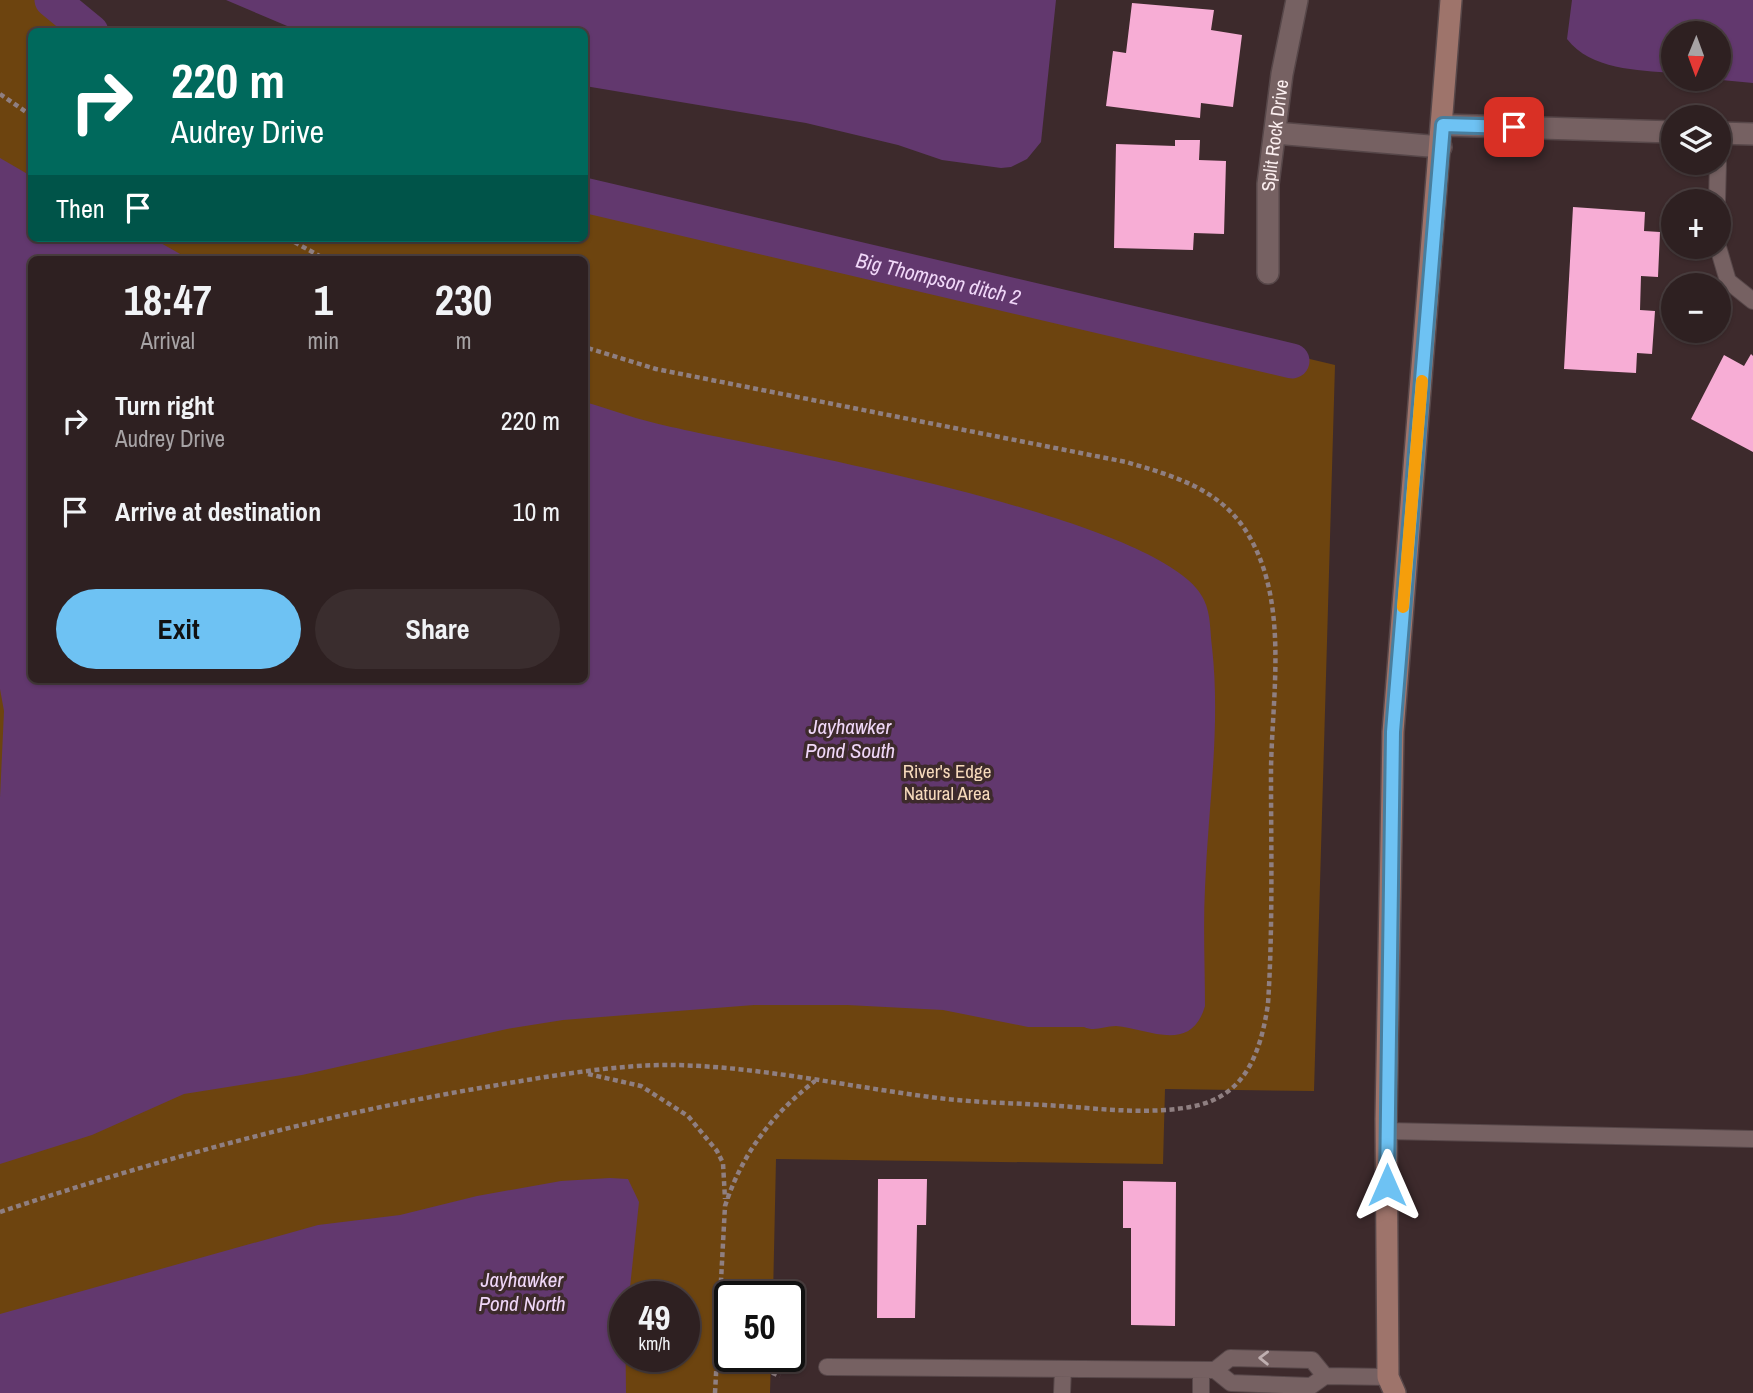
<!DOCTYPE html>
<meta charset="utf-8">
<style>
:root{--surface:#2e2021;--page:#3a2d2e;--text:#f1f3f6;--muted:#a7a3a5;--line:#493e3f;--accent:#6ec2f3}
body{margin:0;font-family:"Archivo Narrow",sans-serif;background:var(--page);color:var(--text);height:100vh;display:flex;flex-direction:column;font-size:26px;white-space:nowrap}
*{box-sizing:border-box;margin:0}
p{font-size:23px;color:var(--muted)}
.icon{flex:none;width:38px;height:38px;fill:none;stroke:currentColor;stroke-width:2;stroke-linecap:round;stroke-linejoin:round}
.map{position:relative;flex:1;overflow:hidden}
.drawer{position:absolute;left:28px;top:256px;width:560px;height:427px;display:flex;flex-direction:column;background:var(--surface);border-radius:10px;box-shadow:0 2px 5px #0004,0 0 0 2px var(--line)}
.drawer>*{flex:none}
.top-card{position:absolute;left:28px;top:28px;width:560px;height:214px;border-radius:10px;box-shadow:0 2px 5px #0004,0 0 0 2px var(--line);background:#00695c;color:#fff;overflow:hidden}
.needle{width:46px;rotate:181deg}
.tools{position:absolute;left:1661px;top:21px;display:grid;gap:14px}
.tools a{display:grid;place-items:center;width:70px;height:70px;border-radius:50%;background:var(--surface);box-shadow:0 2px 5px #0004,0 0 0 2px var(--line);font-size:35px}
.speed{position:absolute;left:609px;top:1281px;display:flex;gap:14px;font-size:35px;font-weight:700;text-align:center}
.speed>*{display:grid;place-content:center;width:91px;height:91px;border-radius:50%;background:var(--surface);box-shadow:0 2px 5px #0004,0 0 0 2px var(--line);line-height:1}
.speed small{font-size:18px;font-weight:400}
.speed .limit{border:4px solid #111;border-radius:10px;background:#fff;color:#111}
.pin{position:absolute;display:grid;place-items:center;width:60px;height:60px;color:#fff;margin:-30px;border-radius:14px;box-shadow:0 4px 10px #0006}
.me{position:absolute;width:77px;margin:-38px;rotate:0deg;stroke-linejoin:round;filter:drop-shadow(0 0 5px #0008)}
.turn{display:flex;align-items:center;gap:24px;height:147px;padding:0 28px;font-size:32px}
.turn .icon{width:91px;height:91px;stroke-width:2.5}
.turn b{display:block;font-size:49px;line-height:60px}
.then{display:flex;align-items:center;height:66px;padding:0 28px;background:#0003;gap:14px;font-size:26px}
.eta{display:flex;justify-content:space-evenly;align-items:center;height:119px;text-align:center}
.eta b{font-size:42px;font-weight:700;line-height:49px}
.action{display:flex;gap:14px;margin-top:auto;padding:14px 28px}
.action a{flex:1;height:80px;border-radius:42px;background:var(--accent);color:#111;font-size:28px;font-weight:700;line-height:80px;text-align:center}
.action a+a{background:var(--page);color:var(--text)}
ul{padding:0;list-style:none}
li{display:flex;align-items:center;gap:21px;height:91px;padding:0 28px}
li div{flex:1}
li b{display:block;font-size:26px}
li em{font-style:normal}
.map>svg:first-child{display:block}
</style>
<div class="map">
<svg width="1753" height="1393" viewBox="0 0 1753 1393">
<rect width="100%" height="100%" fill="#3d2a2c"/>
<path fill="#6d440f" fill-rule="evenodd" d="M0,0H62L105,31L32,32V238H584L585,187L1335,365L1314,1091L1165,1089L1163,1164L776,1159L773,1297H730V1356H771L770,1393H0ZM32,259H584V679H32ZM625,1297H684V1356H625Z"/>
<path fill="#62386e" d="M226,0H1056L1041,142L1027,159L1011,167L1001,168L942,160L898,145L806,123L585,86L584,32L299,31Z
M1572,0H1753V83L1711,79H1718V33H1673V73C1637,70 1591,70 1567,39Z
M0,158L31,176L32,238H152L189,259H32V679H584L585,402C612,410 639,420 667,426C762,448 1168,517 1204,600C1211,614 1210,632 1212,647C1221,728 1208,807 1205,888C1203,927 1205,967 1205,1006C1191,1055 1147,1028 1116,1026C1104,1026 1095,1032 1084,1027H1028L943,1010L847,1005H754L563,1020L507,1029L302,1075L184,1094L92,1135L0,1164V798L4,711L0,689Z
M610,1178L628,1179L639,1202L629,1297H625L626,1393H0V1314L318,1225L400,1215L477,1196L561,1181Z"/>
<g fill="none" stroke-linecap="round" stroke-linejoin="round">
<g stroke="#62386e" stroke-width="35">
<path d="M52,0L91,32"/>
<path id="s1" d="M584,195L1292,361"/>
</g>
</g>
<path fill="#f7add5" d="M1132,3L1214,10L1211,30L1242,35L1233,107L1201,103L1200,118L1106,106L1113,51L1126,53Z
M1175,140H1200L1199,160L1226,161L1224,234L1194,233L1193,250L1114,248L1116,144L1175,146Z
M1573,207L1645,212L1644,231L1660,232L1658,277L1641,276L1640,310L1655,311L1652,354L1637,353L1636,373L1564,369Z
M1751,354L1753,356V452L1691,419L1724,355L1744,366Z
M878,1179H927L926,1225H917L915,1318H877Z
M1123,1181L1176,1182L1175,1326L1131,1325V1228H1123Z"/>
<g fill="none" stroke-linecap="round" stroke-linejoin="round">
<g stroke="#574749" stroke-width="18">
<path id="lane" d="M1717,201L1718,163
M1718,247L1728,281L1753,301
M1387,1131L1753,1139
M827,1367L1215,1370
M1325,1376L1312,1360L1230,1358L1215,1370L1231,1383L1311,1386L1325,1376L1388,1377
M1062,1393L1063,1369
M1201,1393V1370"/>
</g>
<g stroke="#574749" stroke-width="24">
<g id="street">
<path d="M1443,125L1673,132"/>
<path d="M1275,133L1441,147"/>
<path d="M1718,133L1753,134"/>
<path id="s2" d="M1268,273V184L1282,74L1297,0"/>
</g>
</g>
<g stroke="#574749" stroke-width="24">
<path id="secondary" d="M1395,1393L1388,1377L1386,1119L1393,732L1451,0"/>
</g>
<path stroke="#8f7f81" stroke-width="4.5" stroke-dasharray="5 3.5" stroke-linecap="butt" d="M0,94L32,116
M287,238L325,259
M588,1074L641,1086L688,1116L717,1151L723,1163L725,1199
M0,1212C159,1159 321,1115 486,1087C544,1077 617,1064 675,1065C763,1067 850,1087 938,1098C978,1103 1019,1103 1060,1106C1103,1109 1152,1115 1195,1106C1247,1095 1261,1050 1268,1004C1273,926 1271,848 1271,770C1272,695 1289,604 1249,536C1222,489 1174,476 1126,462L656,369L584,347
M717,1349L730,1355
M733,1356L780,1376
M715,1393L725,1206C742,1154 772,1114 815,1081"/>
<use href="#lane" stroke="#766162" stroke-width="16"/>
<use href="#street" stroke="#766162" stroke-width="21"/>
<use href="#secondary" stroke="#9e746b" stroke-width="21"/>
</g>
<defs><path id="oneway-chevron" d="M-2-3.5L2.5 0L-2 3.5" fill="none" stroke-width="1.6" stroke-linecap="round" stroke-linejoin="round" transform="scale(1.75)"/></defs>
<use stroke="#bfafb0" href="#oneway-chevron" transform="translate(1264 1358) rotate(-179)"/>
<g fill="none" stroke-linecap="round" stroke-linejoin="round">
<g stroke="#487e9e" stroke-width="18">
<path id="route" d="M1387,1185L1393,732L1443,125L1514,127"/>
</g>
<use href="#route" stroke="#6ec2f3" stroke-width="12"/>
<path stroke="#f59e0b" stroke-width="12" d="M1403,607L1422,381"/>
</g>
<g text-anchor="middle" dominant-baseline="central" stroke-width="7" stroke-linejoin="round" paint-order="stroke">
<g font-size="19" fill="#fbeeef" stroke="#3d2a2c">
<text stroke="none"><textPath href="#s2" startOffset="138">Split Rock Drive</textPath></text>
</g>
<g font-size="19" fill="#f7dabc" stroke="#3d2a2c">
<text x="947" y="771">River's Edge<tspan x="947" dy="22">Natural Area</tspan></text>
</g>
<g font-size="21" font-style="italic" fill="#f0d7f8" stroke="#3d2a2c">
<text stroke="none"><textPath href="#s1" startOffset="364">Big Thompson ditch 2</textPath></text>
<text x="850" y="726">Jayhawker<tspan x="850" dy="24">Pond South</tspan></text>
<text x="522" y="1279">Jayhawker<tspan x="522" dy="24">Pond North</tspan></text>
</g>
</g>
</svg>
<div class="tools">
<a><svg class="needle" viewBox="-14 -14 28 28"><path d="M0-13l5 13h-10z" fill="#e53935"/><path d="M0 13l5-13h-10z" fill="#a7a3a5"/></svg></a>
<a><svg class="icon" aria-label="layers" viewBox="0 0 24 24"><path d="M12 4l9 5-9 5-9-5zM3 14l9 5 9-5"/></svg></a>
<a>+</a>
<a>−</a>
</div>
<div class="speed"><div>49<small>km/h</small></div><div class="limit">50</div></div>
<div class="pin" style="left:1514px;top:127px;background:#d93025"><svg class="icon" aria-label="arrive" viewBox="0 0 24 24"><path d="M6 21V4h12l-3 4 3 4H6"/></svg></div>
<svg class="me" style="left:1387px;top:1185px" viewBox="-20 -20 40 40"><path d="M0-17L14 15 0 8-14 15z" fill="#6ec2f3" stroke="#fff" stroke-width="4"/></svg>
<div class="top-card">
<div class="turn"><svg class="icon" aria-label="right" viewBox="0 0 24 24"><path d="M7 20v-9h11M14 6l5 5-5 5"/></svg><div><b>220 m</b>Audrey Drive</div></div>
<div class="then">Then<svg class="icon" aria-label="arrive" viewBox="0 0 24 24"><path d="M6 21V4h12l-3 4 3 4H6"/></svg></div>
</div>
<section class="drawer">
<div class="eta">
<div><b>18:47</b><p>Arrival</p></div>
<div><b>1</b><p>min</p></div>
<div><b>230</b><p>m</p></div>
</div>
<ul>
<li><svg class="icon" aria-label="right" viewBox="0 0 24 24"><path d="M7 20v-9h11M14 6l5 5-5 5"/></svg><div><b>Turn right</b><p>Audrey Drive</p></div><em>220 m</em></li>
<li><svg class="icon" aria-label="arrive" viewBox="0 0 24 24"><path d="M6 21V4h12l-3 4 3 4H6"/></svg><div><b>Arrive at destination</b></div><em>10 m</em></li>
</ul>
<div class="action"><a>Exit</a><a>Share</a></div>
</section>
</div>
